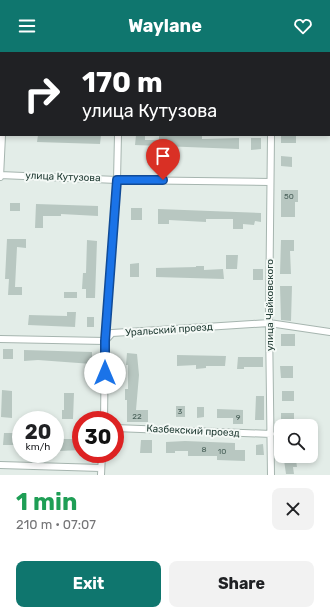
<!DOCTYPE html>
<meta charset="utf-8">
<style>
:root{--surface:#fff;--page:#f2f2f2;--text:#202124;--muted:#757577;--accent:#0f766e}
body{margin:0;font-family:Rubik,sans-serif;background:var(--page);color:var(--text);height:100vh;display:flex;flex-direction:column;font-size:15px;white-space:nowrap}
*{box-sizing:border-box;margin:0}
p{font-size:13px;color:var(--muted)}
.icon{flex:none;width:22px;height:22px;fill:none;stroke:currentColor;stroke-width:2;stroke-linecap:round;stroke-linejoin:round}
.map{position:relative;height:423px;overflow:hidden}
.details{display:flex;flex-direction:column;background:var(--surface);flex:1}
.details>*{flex:none}
.banner{position:absolute;left:0px;top:0px;width:330px;height:84px;box-shadow:0 2px 6px #0003;background:#202124;color:#fff;overflow:hidden}
.controls{position:absolute;left:274px;top:367px;display:grid;gap:8px}
.controls a{display:grid;place-items:center;width:44px;height:44px;border-radius:8px;background:var(--surface);box-shadow:0 2px 6px #0003;font-size:20px}
.speed{position:absolute;left:12px;top:359px;display:flex;gap:8px;font-size:20px;font-weight:700;text-align:center}
.speed>*{display:grid;place-content:center;width:52px;height:52px;border-radius:50%;background:var(--surface);box-shadow:0 2px 6px #0003;line-height:1}
.speed small{font-size:10px;font-weight:400}
.speed .limit{border:6px solid #d22;background:#fff;color:#111}
.pin{position:absolute;display:grid;place-items:center;width:34px;height:34px;color:#fff;margin:-41px -17px;border-radius:50% 50% 50% 0;rotate:-45deg;box-shadow:0 0 4px #0007}
.pin .icon{rotate:45deg}
.me{position:absolute;width:44px;margin:-22px;rotate:0deg;stroke-linejoin:round;filter:drop-shadow(0 0 3px #0008)}
.turn{display:flex;align-items:center;gap:14px;height:84px;padding:0 16px;font-size:18px}
.turn .icon{width:52px;height:52px;stroke-width:2.5}
.turn b{display:block;font-size:28px;line-height:34px}
.round{display:grid;place-items:center;flex:none;width:42px;height:42px;border-radius:8px;background:var(--page)}
.summary{display:flex;align-items:center;justify-content:space-between;height:68px;padding:0 16px}
h1{font-size:24px;font-weight:700;line-height:30px;color:#1e9e55}
.primary-button{display:flex;gap:8px;margin-top:auto;padding:8px 16px}
.primary-button a{flex:1;height:46px;border-radius:8px;background:var(--accent);color:#fff;font-size:16px;font-weight:700;line-height:46px;text-align:center}
.primary-button a+a{background:var(--page);color:var(--text)}
header{display:flex;justify-content:space-between;align-items:center;height:52px;padding:0 16px;background:var(--accent);color:#fff;font-size:18px;font-weight:700}
.map>svg:first-child{display:block}
</style>
<header><svg class="icon" aria-label="menu" viewBox="0 0 24 24"><path d="M4 6h16M4 12h16M4 18h16"/></svg>Waylane<svg class="icon" aria-label="heart" viewBox="0 0 24 24"><path d="M12 20l-8-8c-3-5 5-10 8-4 3-6 11-1 8 4z"/></svg></header>
<div class="map">
<svg width="330" height="423" viewBox="0 0 330 423">
<rect width="100%" height="100%" fill="#e3ede8"/>
<path fill="#b8c7c1" d="M38,83H101L100,92L37,90Z
M136,83H145V88H159V84L176,83H202V87L239,86V97L135,93Z
M281,83H296V91H281Z
M251,86H261V97L251,98Z
M281,104L292,105V115L281,114Z
M281,138H298V150H295V165H281Z
M10,151H20V159H10Z
M36,152L98,154V164L61,162V164H43V176H35Z
M131,156H142V168H131Z
M158,157L261,161V170L255,169L254,173L243,172V177H233V167H206V170L169,168V172H158Z
M7,187H26V196L17,195L15,235H22V243H8L9,227H5Z
M87,188L97,189L95,246H86V237H82L83,221H86Z
M281,188H294V199H290L291,222H280Z
M226,203H238L237,217H226Z
M139,211V225H130V212Z
M196,214H204V218L223,217L224,227L156,225V216L196,215Z
M253,217H263V228H253Z
M280,234H292L291,269L281,268Z
M64,240H77V246H64Z
M67,260H76L75,275L28,273L29,263L67,264Z
M87,265H94V275H87Z
M281,282H295V294H281Z
M3,297H13V307H3Z
M24,298L92,300V312L38,308L24,309Z
M127,301L137,302L139,323L136,358H148V370H127V348H125V337H128V313H126Z
M177,303L226,304L225,314H206V316L196,317V313L177,314Z
M238,305H263V315H244V317H237Z
M280,314H293V326H281Z
M2,338L12,339V366L1,365Z
M282,339H294V349H282Z
M64,341H74L73,367H62V358H64Z
M256,344H264V368H255Z
M176,354H185V365H176Z
M197,355H204V365L197,366Z
M217,357L243,358V372H233V366H217Z
M281,361H294V373H281Z
M4,381H16V393H3Z
M60,387H81V398L60,399Z
M141,388H152V401H140Z
M185,389L235,391V398H245V409L217,408V404H188V399H175V401H166V390Z
M263,392L264,403H256V393Z
M286,404H294V408H296L297,415H293L294,422H286L284,408H286Z"/>
<g fill="none" stroke-linecap="round" stroke-linejoin="round">
<g stroke="#a6b5af" stroke-width="8">
<path id="street" d="M268,0V1
M7,1V0
M121,1V0
M0,123L117,128L270,130
M0,125L2,83
M0,287L105,289L112,281L269,271L330,280
M104,368L105,289L117,128L118,83
M115,376L271,382
M0,413L101,416
M101,423L102,402
M271,423L269,271L271,83"/>
</g>
<use href="#street" stroke="#fff" stroke-width="6"/>
</g>
<g fill="none" stroke-linecap="round" stroke-linejoin="round">
<g stroke="#114b97" stroke-width="10">
<path id="route" d="M105,321V289L117,128H163"/>
</g>
<use href="#route" stroke="#1a73e8" stroke-width="7"/>
</g>
<g text-anchor="middle" dominant-baseline="central" stroke-width="4" stroke-linejoin="round" paint-order="stroke">
<g font-size="8" fill="#486059">
<text x="289" y="144">50</text>
<text x="180" y="359">3</text>
<text x="137" y="364">22</text>
<text x="238" y="365">9</text>
<text x="204" y="397">8</text>
<text x="222" y="399">10</text>
</g>
<g font-size="10" fill="#233e36" stroke="#f4f9f6">
<text transform="translate(63 125) rotate(2)">улица Кутузова</text>
<text transform="translate(270 253) rotate(-90)">улица Чайковского</text>
<text transform="translate(169 278) rotate(-4)">Уральский проезд</text>
<text transform="translate(193 379) rotate(3)">Казбекский проезд</text>
</g>
</g>
</svg>
<div class="controls">
<a><svg class="icon" aria-label="search" viewBox="0 0 24 24"><circle cx="10" cy="10" r="6"/><path d="M15 15l6 6"/></svg></a>
</div>
<div class="speed"><div>20<small>km/h</small></div><div class="limit">30</div></div>
<div class="pin" style="left:163px;top:128px;background:#d93025"><svg class="icon" aria-label="arrive" viewBox="0 0 24 24"><path d="M6 21V4h12l-3 4 3 4H6"/></svg></div>
<svg class="me" style="left:105px;top:321px" viewBox="-20 -20 40 40"><circle r="19" fill="#fff"/><path d="M0-13L10 11 0 6-10 11z" fill="#1a73e8"/></svg>
<div class="banner">
<div class="turn"><svg class="icon" aria-label="right" viewBox="0 0 24 24"><path d="M7 20v-9h11M14 6l5 5-5 5"/></svg><div><b>170 m</b>улица Кутузова</div></div>
</div>
</div>
<section class="details">
<div class="summary"><div><h1>1 min</h1><p>210 m · 07:07</p></div><a class="round"><svg class="icon" aria-label="close" viewBox="0 0 24 24"><path d="M6 6l12 12M18 6L6 18"/></svg></a></div>
<div class="primary-button"><a>Exit</a><a>Share</a></div>
</section>
